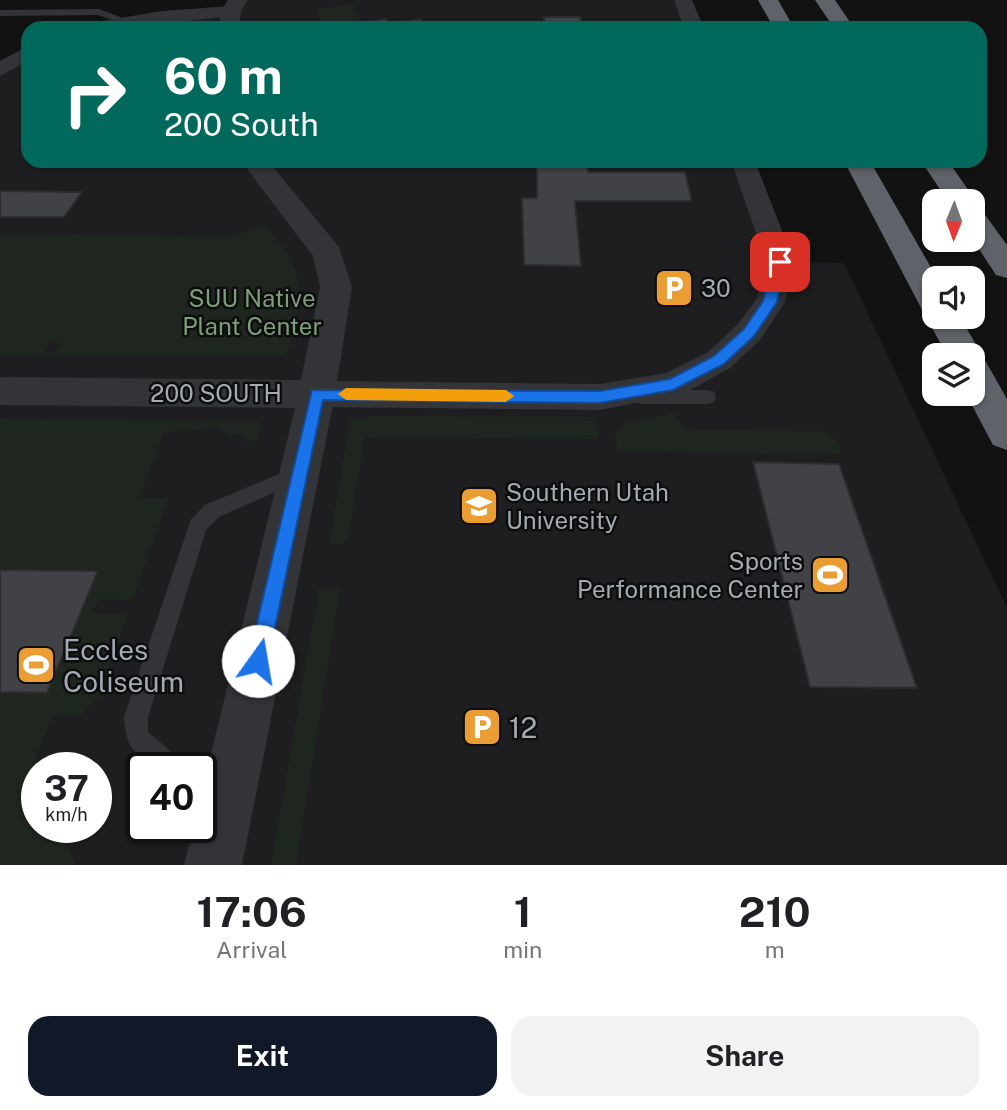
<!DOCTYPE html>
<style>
:root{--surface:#fff;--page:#f2f2f2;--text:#202124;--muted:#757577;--accent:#111827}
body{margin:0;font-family:"Public Sans",sans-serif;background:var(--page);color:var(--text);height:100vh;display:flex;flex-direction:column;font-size:26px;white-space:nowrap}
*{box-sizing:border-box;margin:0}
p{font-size:23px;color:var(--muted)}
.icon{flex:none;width:38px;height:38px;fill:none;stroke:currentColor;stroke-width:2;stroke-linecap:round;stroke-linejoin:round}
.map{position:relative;height:865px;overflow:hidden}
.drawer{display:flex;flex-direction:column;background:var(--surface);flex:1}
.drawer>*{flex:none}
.guide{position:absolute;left:21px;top:21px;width:966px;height:147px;border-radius:21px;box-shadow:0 2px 5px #0004;background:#00695c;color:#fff;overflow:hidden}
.needle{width:46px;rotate:181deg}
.fabs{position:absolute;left:922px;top:189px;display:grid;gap:14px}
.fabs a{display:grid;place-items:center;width:63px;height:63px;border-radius:14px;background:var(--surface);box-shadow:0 2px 5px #0004;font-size:35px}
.speed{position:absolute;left:21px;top:752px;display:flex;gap:14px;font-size:35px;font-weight:700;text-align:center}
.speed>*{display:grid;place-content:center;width:91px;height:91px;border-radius:50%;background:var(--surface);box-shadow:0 2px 5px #0004;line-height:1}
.speed small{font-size:18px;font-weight:400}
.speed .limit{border:4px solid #111;border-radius:10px;background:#fff;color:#111}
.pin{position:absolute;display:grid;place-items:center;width:60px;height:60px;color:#fff;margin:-30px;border-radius:14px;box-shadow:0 4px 10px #0006}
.me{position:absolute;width:77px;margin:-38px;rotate:13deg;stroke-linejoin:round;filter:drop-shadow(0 0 5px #0008)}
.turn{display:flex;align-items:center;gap:24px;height:147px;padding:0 28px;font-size:32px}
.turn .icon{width:91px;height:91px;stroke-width:2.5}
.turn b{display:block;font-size:49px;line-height:60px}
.eta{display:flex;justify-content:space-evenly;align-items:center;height:119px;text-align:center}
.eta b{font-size:42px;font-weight:700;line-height:49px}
.primary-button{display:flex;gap:14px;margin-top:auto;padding:14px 28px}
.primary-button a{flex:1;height:80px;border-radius:21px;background:var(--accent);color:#fff;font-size:28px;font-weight:700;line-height:80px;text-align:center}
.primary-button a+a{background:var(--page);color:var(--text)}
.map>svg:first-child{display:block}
</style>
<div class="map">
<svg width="1007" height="865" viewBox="0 0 1007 865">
<rect width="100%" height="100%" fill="#121213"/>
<path fill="#1e1e20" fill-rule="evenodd" d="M238,0H683L694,28H96L231,11Z
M28,52V161H743L780,262L844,263L1007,608V865H0V70ZM37,768H96V828H37ZM142,768H201V828H142Z"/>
<path fill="#1e261f" d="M357,3L352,8L361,20L357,22L358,28H324L316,9Z
M264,223C273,236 286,249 293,264C306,292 296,328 286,356L53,355L60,343L50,342L42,355H0V234L234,237Z
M673,413L686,429L822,431L836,440L841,454L617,451L615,434L625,424Z
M368,416L596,417L598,439L365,437L348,539L342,544H329L350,420H367Z
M0,419L256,421L261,428L259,440L246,442L244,434H234L230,437L217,427L164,432L139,498H169L132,600L98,599L93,613L128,614L98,698L81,715L52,716L33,765L37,774V828H60L76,865H0Z
M319,589H340L296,865H271Z"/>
<path fill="#414246" stroke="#2c2c2f" stroke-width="2" d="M544,17H580L582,28H544Z
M386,19L389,24L420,19L426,28H368L364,22Z
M537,161H587L588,172H685L692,201H575L581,266L524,265L522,198H537Z
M0,191L82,192L64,217H0Z
M753,462L839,464L917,688L810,687Z
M0,570L98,571L47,693L0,692Z"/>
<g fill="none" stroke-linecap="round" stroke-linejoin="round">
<path fill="#333438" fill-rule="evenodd" d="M99,9L133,22L128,25L98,15L0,16V10Z
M642,390H708L714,392L716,397L714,402L708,404H642L636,402L634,397L636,392Z
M296,467L302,470L305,475L302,480L219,517L206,530L148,717V732L180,759L183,768H153C132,749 126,747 124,717L191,519L205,505Z"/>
<path fill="#333438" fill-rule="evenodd" d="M674,0H692L704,28H684Z
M231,6L240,11L237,15L130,28H86L96,22L162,11Z
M28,46V61L0,76V61Z
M731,161H755L794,262L785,302L760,340L730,368L685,393L600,410L317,407L305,403L300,394L305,385L317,381L600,384L666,373L708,352L738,324L756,300L766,262Z"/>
<path fill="#333438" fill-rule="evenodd" d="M228,0H248L241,11L239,28H219L221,11Z
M241,161H268L339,247L352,287L335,394L242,865H184L193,828H201V795L295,408L0,405V377L301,380L320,287L313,256Z"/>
<path fill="#5f6369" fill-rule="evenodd" d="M758,0H778L794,28H774Z
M815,0H835L854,28H834Z
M844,161H870L937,278H934V317H960L982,355L979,360L986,362L1007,399V450L993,445L966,394H973V355H947L926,317L929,312L922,310L918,302Z
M921,161H948L976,201L973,206V201H948Z
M973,209L983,212L1007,245V278L996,275L973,240Z"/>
</g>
<path fill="#1a73e8" stroke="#114b97" stroke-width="2" d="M780,258L786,262L777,302L754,336L724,364L673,390L600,403L323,400L268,661L266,668L258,671L251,668L248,661L312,390L600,391L670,379L714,356L744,329L763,301L773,262Z"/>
<path fill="#f59e0b" d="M346,388L506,390L514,396L506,402L346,400L338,394Z"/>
<defs>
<g id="parking-square" transform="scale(2.0125)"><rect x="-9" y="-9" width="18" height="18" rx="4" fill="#ea9d33" stroke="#0d0d0e"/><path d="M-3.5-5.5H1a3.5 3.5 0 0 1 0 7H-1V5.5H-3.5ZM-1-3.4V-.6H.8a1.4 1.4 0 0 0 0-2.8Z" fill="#fff"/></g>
<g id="university-square" transform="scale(2.0125)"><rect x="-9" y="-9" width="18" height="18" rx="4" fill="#ea9d33" stroke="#0d0d0e"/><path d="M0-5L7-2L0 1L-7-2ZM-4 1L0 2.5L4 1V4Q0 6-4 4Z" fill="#fff"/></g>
<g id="stadium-square" transform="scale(2.0125)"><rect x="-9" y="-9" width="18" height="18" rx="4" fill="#ea9d33" stroke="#0d0d0e"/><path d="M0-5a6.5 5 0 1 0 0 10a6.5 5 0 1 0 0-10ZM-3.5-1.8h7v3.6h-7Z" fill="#fff"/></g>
</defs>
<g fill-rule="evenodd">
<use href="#parking-square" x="674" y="288"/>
<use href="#university-square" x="479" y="506"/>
<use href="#stadium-square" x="830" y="575"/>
<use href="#stadium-square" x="36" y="665"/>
<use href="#parking-square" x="482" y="727"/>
</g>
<g text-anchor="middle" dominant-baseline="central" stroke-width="5" stroke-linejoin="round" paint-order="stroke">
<g font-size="24" fill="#a4aab3" stroke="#0d0d0e" text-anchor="start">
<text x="701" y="288">30</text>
<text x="506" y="492">Southern Utah<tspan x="506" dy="28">University</tspan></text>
<text x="803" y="561" text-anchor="end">Sports<tspan x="803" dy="28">Performance Center</tspan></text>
</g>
<g font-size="24" fill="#7c9e7b" stroke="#0d0d0e">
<text x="252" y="298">SUU Native<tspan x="252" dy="28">Plant Center</tspan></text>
</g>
<g font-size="24" fill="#a4aab3" stroke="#0d0d0e">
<text x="216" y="393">200 SOUTH</text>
</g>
<g font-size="28" fill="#a4aab3" stroke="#0d0d0e" text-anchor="start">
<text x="63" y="649">Eccles<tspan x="63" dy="32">Coliseum</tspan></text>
<text x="509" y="727">12</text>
</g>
</g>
</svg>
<div class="fabs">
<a><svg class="needle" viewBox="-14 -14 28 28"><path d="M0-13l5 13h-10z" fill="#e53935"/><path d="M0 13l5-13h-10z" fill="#757577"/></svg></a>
<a><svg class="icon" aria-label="sound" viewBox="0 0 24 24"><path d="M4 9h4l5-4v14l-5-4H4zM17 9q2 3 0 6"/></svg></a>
<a><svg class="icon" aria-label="layers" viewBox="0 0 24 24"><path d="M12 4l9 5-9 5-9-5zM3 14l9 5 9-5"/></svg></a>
</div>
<div class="speed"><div>37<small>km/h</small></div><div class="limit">40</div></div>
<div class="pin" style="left:780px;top:262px;background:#d93025"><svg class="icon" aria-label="arrive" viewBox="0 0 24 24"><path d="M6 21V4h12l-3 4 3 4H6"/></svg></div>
<svg class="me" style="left:258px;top:661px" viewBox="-20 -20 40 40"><circle r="19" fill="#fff"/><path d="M0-13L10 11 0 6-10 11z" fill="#1a73e8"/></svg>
<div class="guide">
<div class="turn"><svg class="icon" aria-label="right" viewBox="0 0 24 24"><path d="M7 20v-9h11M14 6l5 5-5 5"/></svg><div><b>60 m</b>200 South</div></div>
</div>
</div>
<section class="drawer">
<div class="eta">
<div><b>17:06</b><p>Arrival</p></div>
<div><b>1</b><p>min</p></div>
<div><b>210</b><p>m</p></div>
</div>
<div class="primary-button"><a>Exit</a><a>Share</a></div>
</section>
